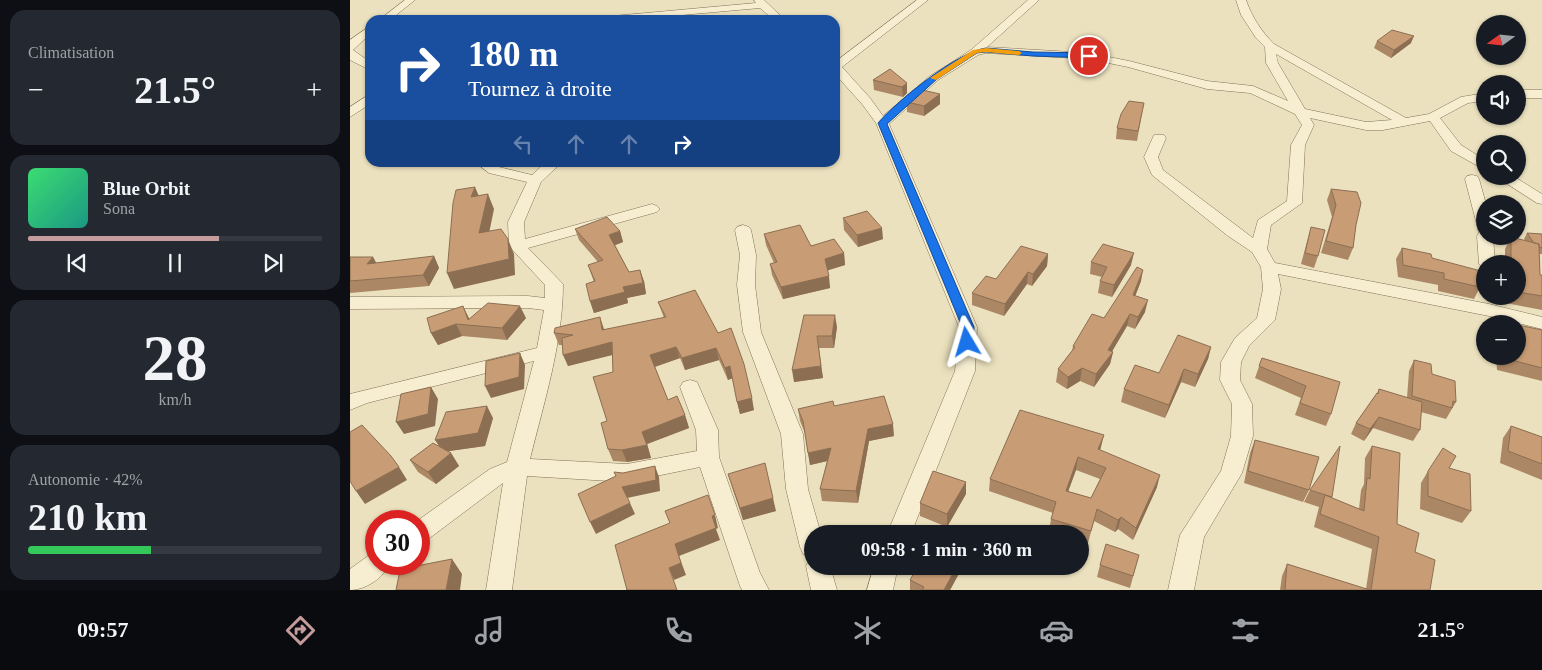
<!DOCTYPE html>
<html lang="fr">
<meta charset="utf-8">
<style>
body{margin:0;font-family:Georgia,serif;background:#242831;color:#f1f3f6;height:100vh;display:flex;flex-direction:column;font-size:19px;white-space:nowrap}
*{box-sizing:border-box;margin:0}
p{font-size:16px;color:#9ea1a6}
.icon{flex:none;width:28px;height:28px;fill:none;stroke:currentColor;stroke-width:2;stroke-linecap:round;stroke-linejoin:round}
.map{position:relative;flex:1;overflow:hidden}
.side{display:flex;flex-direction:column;gap:10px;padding:10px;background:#0d0f14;width:350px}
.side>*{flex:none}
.guide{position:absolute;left:15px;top:15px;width:475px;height:152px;border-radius:15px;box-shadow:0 1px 4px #0004;background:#1a4fa0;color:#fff;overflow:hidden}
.needle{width:32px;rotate:255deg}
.tools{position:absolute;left:1126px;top:15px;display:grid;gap:10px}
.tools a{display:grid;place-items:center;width:50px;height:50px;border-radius:50%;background:#171b24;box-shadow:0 1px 4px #0004;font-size:25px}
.speed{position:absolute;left:15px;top:510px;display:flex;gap:10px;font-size:25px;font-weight:700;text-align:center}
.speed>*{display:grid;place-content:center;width:65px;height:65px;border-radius:50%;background:#171b24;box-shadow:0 1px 4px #0004;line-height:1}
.speed .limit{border:8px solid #d22;background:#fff;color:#111}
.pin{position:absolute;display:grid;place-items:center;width:42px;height:42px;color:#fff;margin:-21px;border:2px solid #fff;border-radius:50%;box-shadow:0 1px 5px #0007}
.me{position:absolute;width:55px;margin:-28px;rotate:353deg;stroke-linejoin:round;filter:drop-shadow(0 0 4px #0008)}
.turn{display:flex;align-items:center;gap:18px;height:105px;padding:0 20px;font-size:22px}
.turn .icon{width:65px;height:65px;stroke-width:2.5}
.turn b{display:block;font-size:35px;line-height:42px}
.lanes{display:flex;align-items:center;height:48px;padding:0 20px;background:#0003;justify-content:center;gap:25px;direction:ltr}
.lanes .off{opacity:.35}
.big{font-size:38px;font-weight:800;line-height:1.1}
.side .tile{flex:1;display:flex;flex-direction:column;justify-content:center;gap:8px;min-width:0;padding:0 18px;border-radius:15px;background:#242831}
.side .dial{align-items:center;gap:0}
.dial b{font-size:65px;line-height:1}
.song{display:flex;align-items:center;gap:15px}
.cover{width:60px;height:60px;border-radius:8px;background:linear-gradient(135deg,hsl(140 70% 55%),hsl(170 70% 35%))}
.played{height:5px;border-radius:2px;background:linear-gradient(90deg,#c59c9b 65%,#363941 65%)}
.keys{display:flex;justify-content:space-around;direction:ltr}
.heat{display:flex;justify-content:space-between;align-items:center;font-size:28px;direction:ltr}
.charge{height:8px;border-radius:4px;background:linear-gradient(90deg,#34c759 42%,#363941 0)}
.trip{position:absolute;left:454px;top:525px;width:285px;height:50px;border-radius:25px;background:#171b24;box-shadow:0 1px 4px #0004;font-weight:800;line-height:50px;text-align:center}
.tabs{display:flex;height:80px;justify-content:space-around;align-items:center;background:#090b0e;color:#9ea1a6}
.tabs .icon{width:35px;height:35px}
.tabs .active{color:#c59c9b}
.tabs b{font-size:22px;color:#f1f3f6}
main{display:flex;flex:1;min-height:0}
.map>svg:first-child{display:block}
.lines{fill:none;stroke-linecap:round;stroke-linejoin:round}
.street-casing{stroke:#827158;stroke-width:1}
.street{fill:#f7eed1;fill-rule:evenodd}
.wall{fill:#ac8765;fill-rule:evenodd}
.shaded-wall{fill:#8c6e52}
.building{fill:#c89d75;stroke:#8c6e52;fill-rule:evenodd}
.route{fill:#1a73e8;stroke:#114b97}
.slow{fill:#f59e0b}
</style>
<main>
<section class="side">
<div class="tile"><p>Climatisation</p>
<div class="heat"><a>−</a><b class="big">21.5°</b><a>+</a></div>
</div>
<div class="tile">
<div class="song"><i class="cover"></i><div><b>Blue Orbit</b><p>Sona</p></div></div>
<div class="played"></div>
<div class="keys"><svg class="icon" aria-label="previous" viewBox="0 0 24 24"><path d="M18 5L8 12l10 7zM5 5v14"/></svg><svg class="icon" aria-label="pause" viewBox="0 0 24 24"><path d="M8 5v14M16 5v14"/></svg><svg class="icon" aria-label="next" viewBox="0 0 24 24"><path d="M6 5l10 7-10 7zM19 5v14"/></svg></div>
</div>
<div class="tile dial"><b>28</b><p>km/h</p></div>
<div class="tile"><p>Autonomie · 42%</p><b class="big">210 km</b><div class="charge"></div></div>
</section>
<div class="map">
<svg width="1192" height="590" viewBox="0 0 1192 590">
<rect width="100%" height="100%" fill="#ebe1be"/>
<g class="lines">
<g class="street-casing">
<path id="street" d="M55 0H65L40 20H29Z
M404 0H414L435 20H424L410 8 276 20H247L252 17 406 3Z
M567 0H578L492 67 520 98 533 116 580 76 621 50 678 0H689L637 47 739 53 779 61 857 81 903 86 938 101 916 63 915 47 906 38 891 15 886 0H896C902 17 911 31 924 44L1056 118 1079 114 1111 97 1135 93V101L1118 103 1090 118 1111 145 1135 160V170L1101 151 1080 121 1033 130H1016L960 118 964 125 955 145 952 203 921 225 917 249 925 263 1139 304 1192 317V329L1139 316 928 274 931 289 925 320 899 346 891 362 890 380 902 404 903 436 892 473 854 537 844 590H818L830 535 871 471 881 436 882 404 870 380 871 362 885 338 907 318 913 289 911 267 902 252 878 236 802 175 794 157 804 135H814L816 138 808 157 813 170 903 238 908 220 937 201 941 145 952 125 945 114 900 93 857 89 778 67 739 59 636 53 628 55 588 80 539 124 627 327 625 371 561 534H537L605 371 609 327 526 123 512 104 485 74V62ZM926 54 1042 120 1016 122 955 109 928 63Z
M20 26V34L3 50 20 62V70L0 60V40Z
M1168 90H1192V98H1168Z
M20 94V104L0 117V107Z
M125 162H142L149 167 182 175 196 162H212L191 182 174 222 175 239 302 204 307 206 310 209 307 212 178 248 213 284C213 343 194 402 180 459L277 464 347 451 346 430 330 387 333 382 340 380 347 382 368 430 369 457 410 573 419 590H392L390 586 350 467 277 482 177 476 162 590H136L153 483 77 540 69 543V521H67L140 469 157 462 184 361 17 403 0 410V394L187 348 194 310 178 308 0 309V297L178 296 195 298V285L159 246 158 222 177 182 139 173Z
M1122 175 1127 176 1129 179 1136 204 1135 236H1143L1145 264H1135V269L1129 264 1127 236 1129 233 1115 179 1117 176Z
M1145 176H1163L1192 194V204L1187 203Z
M393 225 399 227 401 230 406 255 405 285 411 332 453 434 458 489 471 534H462V566H480L487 590H461L456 566 461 557 453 554 450 547 436 489 431 434 393 332 387 285 390 255 385 230 387 227Z
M26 553V564H39C34 578 15 590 0 590V569L18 556Z
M524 566H548L543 590H517Z"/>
</g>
<use href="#street" class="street"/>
</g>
<path class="wall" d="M1027 41 1061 43 1041 58 1024 48Z
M540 69 557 93 553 97 524 90 523 80Z
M590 94V104L574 116 557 112V102Z
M794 103 787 141 766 139 767 128Z
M981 189 1006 225 1003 248 998 260 971 253 982 217 977 200Z
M493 218 533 239 508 247 494 230Z
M961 227 968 256 964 268 951 264 958 238Z
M225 229 270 231 273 242 265 245 279 272 294 281 296 294 277 298 278 303 244 313 240 301 244 282 238 265 248 262 229 240Z
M1177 233 1192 234V254H1189L1190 275H1192V310L1156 303 1154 296H1168V264H1155V249L1161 237 1175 241 1174 239Z
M414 234 494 253 495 265 477 270 480 288 433 299 422 275 420 264 424 263 416 245Z
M1052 248 1082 258 1130 287 1124 299 1088 291V285L1048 277 1046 259Z
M698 254 697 266 682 286 677 284 654 316 622 305V293L646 279Z
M84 256 89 268 79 286 0 293V257H23L26 263Z
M741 262 781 265 762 297 748 293 750 281 752 277 740 274Z
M791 281 785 296 795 312 785 329 777 326 762 351 763 352 760 364 744 387 730 381 717 389 706 382 708 369 722 351 723 346 754 318Z
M345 290 404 410 390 414 382 378 378 380 369 360 335 370 330 358 305 367 318 400 335 415 339 428 297 444 301 458 277 462 263 461 258 449 257 421 263 372 262 355 218 366 212 345H209L204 333 254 330 314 318 308 302Z
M454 315 487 327 484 348H469L473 378 444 382Z
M176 318 157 340 112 336 88 345 81 333 119 319Z
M1192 330V381L1147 370 1146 356H1168Z
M861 347 858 359 845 387 831 382 815 418 771 402 774 389 809 373Z
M912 358 990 382 981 414 976 426 945 415 951 398 905 378Z
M1064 360 1082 374 1106 402 1096 419 1071 412 1070 430 1063 441 1023 428 1014 441 1001 434 1006 423 1027 393 1029 389 1057 398 1059 371Z
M484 406 544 436 519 441 508 503 472 501 470 489 477 461 460 465 455 433 450 421 448 409Z
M143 418 135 446 98 451 101 453 109 466 86 484 68 472 60 460 89 447Z
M1161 426 1192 437V480L1150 463 1153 438Z
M905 440 959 490 953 502 894 483 900 453Z
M1022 446 1047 524 1065 552 1080 590H930L932 576 937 564 1016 589 1022 549 964 527 969 507 954 502 960 490 982 497V498L1009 509 1011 490 1014 484 1015 458Z
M751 447 750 450 807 487 783 540 768 529 765 532 744 521 738 543 730 540V534H708L699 531 701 519 703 513 639 491 640 479ZM726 470 750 479 741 498 718 491Z
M1099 468 1121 511 1112 523 1070 509 1071 483 1078 471Z
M378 474 426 511 393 520 382 487Z
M616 494 597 527 570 516V503Z
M789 555 780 588 747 577 750 565Z
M612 568 600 590H560V580Z"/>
<path class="shaded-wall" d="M1064 36 1061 43 1041 58 1044 50Z
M557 83V93L553 97 552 87Z
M590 94V104L574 116V106Z
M125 187 131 201 121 197Z
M138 194 144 209 136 248 129 233Z
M532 228 533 239 508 247 507 235Z
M270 231 273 242 263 246 259 235Z
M158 239 164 254 165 275 104 289 97 273Z
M494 253 495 265 476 271 475 259Z
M784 253 781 265 762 297 764 285Z
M698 254 697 266 682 286 683 274Z
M84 256 89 268 79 286 73 275Z
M23 257 29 268 17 264Z
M290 270 294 281 296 294 277 298 278 303 244 313 240 301 273 287Z
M793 270 791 281 781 307 783 295Z
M678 272 677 284 654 316 655 304Z
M479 276 480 288 433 299 431 287Z
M798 300 795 312 785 329 788 317Z
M113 306 119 318 122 326 118 320Z
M170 306 176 318 157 340 152 328Z
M780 314 777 326 757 360 763 352 760 364 744 387 746 374 758 350Z
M485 315 487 327 484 348 482 336Z
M250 317 254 329 256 342 252 330Z
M106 324 112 336 88 345 81 333Z
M262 342 266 354 218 366 213 355Z
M326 347 330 358 304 367 300 355Z
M861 347 858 359 845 387 848 374Z
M366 348 369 360 335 370 332 358Z
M170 353 175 365 174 389 141 398 135 386Z
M380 366 383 378 378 380 375 368Z
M471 366 473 378 444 382 442 370Z
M732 368 730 381 717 389 718 377Z
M834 369 831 382 815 418 819 405Z
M81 387 88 399 85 426 54 434 46 422Z
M402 398 404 410 390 414 387 402Z
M137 406 143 418 135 446 93 452 85 440Z
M335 415 339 428 297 444 301 458 277 462 272 450 292 432Z
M1029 417 1023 428 1014 441 1020 429Z
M543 424 544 436 519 441 508 503 506 491 518 429Z
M754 435 751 447 746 461 748 449Z
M481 448 482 460 460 465 458 453Z
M101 453 109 466 86 484 78 472Z
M728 457 726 470 714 503 716 491Z
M305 466 309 477 310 491 277 498 272 487Z
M49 467 57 480 15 504 6 491Z
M810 475 807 487 783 540 786 528Z
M616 482V494L597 527V514Z
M423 498 426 511 393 520 390 508Z
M280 503 285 514 246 534 240 522Z
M365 515 368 528 366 529 370 540 329 556 336 575 324 580 319 568 325 544 362 516Z
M771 517 768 529 765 532 768 520Z
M102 559 112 574 110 590H96Z
M607 566H612V568L600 590H594Z"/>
<path class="building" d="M1042 30 1064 36 1044 50 1027 41Z
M540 69 557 83 552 87 523 80Z
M572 90 590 94 574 106 557 102Z
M779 101 794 103 788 131 767 128 771 114Z
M125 187 121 197 138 194 129 233 151 229 158 239 159 259 97 273 103 203 106 190Z
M981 189 1007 192 1011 203 1006 225 1003 248 976 241 986 205Z
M517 211 532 228 507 235 493 218Z
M257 217 270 231 259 235 279 272 290 270 293 283 273 287 275 292 240 301 236 284 245 281 238 265 253 260 225 229Z
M450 225 461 246 484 239 494 253 475 259 479 276 431 287 420 264 427 262 414 234Z
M961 227 975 230 968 256 955 253Z
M1177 233 1192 234V248L1189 247V244L1184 243Z
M1161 237 1189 244 1190 275H1192V296L1168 292V264H1161Z
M753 244 784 253 764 285 750 281 757 267 741 262Z
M671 246 698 254 683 274 678 272 655 304 622 293 636 276 646 279Z
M1052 248 1081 254 1082 258 1131 271 1130 287 1094 279V273L1053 265Z
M84 256 73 275 0 281V257H23L17 264Z
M787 267 793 270 783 295 798 300 788 317 780 314 758 350 763 352 746 374 732 368 718 377 708 369 725 347 723 346 742 314 754 318Z
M345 290 368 333 381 328 394 364 402 398 387 402 380 366 375 368 366 348 332 358 326 347 300 355 318 400 327 396 335 415 292 432 297 445 272 450 258 449 251 423 257 421 243 377 263 372 262 342 213 355 212 338 223 335 204 333 205 328 250 317 252 330 316 317 308 302Z
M138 303 170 306 152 328 106 324 81 333 77 318 113 306 118 320Z
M454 315H485L482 336H467L471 366 442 370Z
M1149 320 1164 324H1150Z
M1168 325 1192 330V368L1154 358V356H1168Z
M828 335 861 347 848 374 834 369 819 405 774 389 785 365 809 373Z
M170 353 169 377 135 386 136 361Z
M912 358 990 382 981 414 950 403 956 386 909 366Z
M1064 360 1081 364 1082 374 1105 381 1106 402 1103 401 1102 408 1062 396Z
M81 387 78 414 46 422 51 394Z
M1029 389 1072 402 1070 430 1029 417 1020 429 1006 423 1027 393 1028 394Z
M534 396 543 424 518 429 506 491 470 489 481 448 458 453 453 421 448 409 483 401 484 406Z
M137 406 128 433 85 440 96 412Z
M670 410 754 435 748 449 810 475 786 528 771 517 768 520 747 509 741 531 701 519 706 502 640 479ZM728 457 756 468 741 498 716 491Z
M12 425 41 456 49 467 6 491 0 481V432Z
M1161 426 1192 437V464L1158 451Z
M905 440 969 457 959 490 898 471Z
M83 443 101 453 78 472 60 460Z
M990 446 982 497 960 490Z
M1022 446 1050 453 1047 524 1069 533 1065 552 1085 560 1080 590H1021L1029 537 970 514 975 495 1014 511 1017 478 1020 479Z
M1093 448 1106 456 1099 468 1120 474 1121 511 1078 496V471Z
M415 463 423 498 390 508 378 474Z
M305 466 306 480 272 487 280 503 240 522 228 494 266 476 264 472 273 473Z
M583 471 616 482 597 514 570 503Z
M358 495 365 515 362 516 366 528 325 544 331 563 319 568 327 590H276H277L265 545 320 523 315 511Z
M756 544 789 555 783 576 750 565Z
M102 559 96 590H46L49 575 54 574 56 568Z
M937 564 1020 590H935Z
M568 566H607L594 590H572L574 587 560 580Z"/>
<path class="route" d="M636 48 683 52 739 53 743 56 739 58 683 56 636 52 627 53 587 79 537 124 624 327 623 342 617 346 611 342 612 327 528 123C548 100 607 52 636 48Z"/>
<path class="slow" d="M636 48 669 51 672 53 669 55 636 52 627 53 586 80 580 78 623 50Z"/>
</svg>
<div class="tools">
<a><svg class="needle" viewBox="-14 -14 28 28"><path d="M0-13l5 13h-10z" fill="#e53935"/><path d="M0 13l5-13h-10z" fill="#9ea1a6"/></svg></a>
<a><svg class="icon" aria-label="sound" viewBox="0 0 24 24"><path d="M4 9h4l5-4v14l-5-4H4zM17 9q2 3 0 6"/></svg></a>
<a><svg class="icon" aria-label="search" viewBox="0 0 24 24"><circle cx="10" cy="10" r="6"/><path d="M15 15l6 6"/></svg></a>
<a><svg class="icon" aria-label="layers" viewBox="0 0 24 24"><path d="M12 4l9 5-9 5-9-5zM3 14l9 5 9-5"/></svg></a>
<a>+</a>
<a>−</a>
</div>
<div class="speed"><div class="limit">30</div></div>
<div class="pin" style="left:739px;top:56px;background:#d93025"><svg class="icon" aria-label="arrive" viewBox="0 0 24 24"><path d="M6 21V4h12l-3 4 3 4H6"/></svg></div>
<svg class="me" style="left:617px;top:342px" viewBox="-20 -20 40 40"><path d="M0-17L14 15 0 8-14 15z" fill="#1a73e8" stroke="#fff" stroke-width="4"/></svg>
<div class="trip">09:58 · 1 min · 360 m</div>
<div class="guide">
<div class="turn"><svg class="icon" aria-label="right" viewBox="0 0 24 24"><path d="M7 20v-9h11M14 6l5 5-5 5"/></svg><div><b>180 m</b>Tournez à droite</div></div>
<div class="lanes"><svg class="icon off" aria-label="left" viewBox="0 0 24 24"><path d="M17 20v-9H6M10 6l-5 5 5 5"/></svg><svg class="icon off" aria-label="ahead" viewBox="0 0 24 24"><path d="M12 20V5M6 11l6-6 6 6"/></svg><svg class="icon off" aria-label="ahead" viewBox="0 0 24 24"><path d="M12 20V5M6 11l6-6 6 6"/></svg><svg class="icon" aria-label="right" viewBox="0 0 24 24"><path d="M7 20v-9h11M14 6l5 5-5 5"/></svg></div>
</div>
</div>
</main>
<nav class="tabs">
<b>09:57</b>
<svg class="icon active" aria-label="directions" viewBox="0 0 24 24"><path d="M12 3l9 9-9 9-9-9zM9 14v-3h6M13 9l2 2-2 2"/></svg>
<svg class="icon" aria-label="music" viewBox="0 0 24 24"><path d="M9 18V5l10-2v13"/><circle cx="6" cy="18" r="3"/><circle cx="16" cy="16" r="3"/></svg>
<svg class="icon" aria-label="phone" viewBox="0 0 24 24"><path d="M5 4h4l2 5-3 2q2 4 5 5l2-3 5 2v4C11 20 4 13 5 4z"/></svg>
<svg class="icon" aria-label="climate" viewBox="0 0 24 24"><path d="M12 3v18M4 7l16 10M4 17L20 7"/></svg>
<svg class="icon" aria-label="car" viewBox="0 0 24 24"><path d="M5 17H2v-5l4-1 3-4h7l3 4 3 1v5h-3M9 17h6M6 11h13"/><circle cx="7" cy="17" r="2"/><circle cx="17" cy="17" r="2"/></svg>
<svg class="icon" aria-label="filters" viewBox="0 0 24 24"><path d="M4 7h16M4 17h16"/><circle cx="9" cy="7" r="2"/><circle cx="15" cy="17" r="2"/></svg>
<b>21.5°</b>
</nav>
